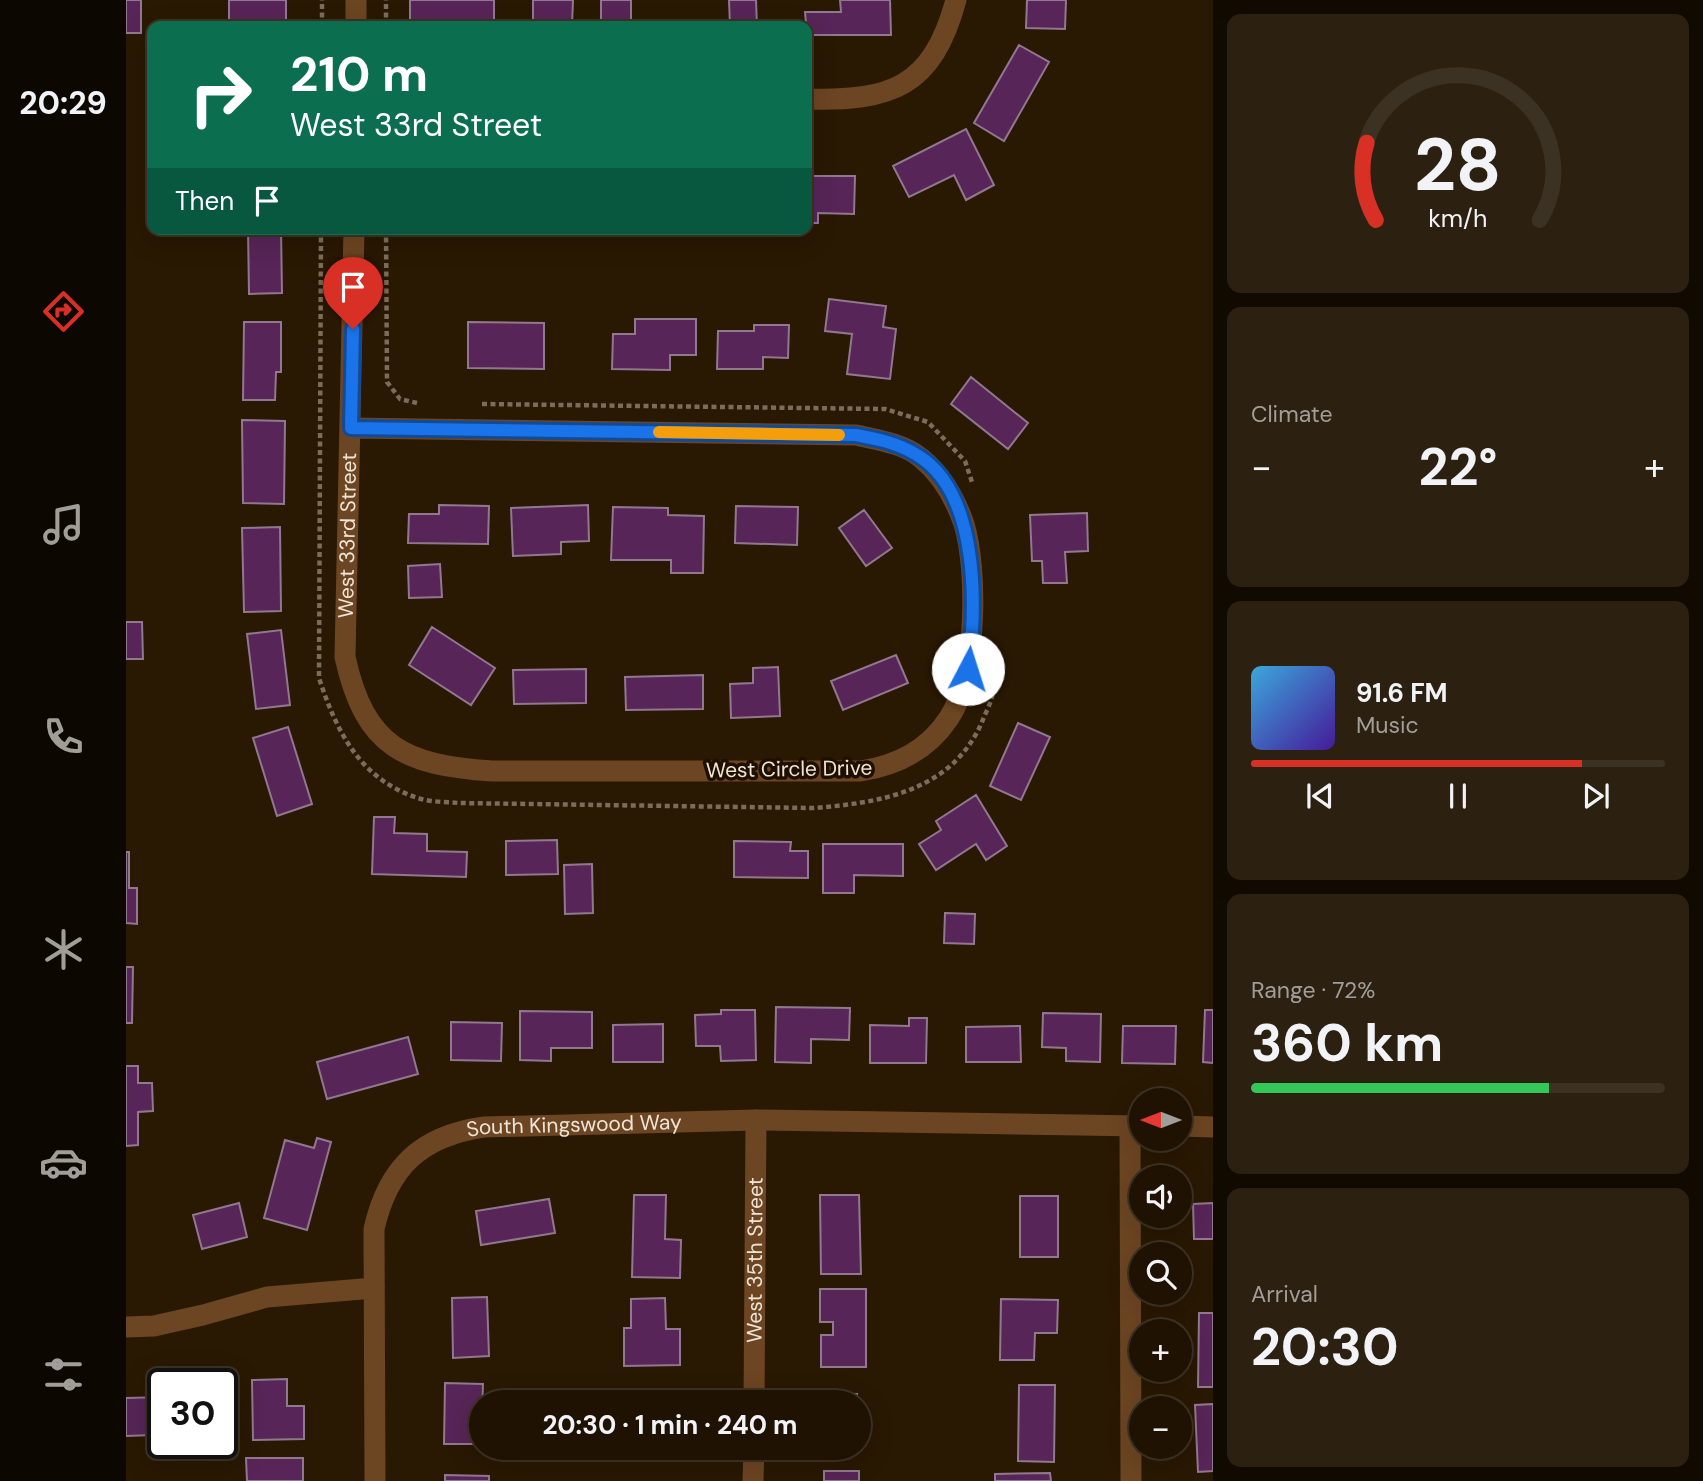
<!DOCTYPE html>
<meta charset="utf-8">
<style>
body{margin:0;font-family:"DM Sans",sans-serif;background:#2c2011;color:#f1f3f6;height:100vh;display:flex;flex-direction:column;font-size:26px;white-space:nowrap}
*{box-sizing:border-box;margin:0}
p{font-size:23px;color:#a19e99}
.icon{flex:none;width:38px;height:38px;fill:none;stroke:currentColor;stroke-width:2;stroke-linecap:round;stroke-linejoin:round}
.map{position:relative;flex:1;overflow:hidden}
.side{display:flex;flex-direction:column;gap:14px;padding:14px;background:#110a01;width:490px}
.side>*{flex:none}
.hud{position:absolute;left:21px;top:21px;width:665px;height:214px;border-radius:14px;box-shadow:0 7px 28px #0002,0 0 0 2px #3c3224;background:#0b6e4f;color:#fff;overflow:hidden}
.needle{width:46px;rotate:270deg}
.controls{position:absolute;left:1003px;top:1088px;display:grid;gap:14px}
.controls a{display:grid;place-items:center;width:63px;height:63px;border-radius:50%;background:#1f1202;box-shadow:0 7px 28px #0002,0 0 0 2px #3c3224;font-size:35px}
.speed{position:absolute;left:21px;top:1368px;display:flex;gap:14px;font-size:35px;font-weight:700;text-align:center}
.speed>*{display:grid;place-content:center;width:91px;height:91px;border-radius:50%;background:#1f1202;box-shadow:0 7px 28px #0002,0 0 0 2px #3c3224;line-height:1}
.speed .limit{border:4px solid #111;border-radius:10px;background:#fff;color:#111}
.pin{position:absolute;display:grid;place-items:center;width:60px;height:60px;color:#fff;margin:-72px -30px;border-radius:50% 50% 50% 0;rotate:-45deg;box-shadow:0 0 7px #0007}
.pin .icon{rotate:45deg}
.me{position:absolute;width:77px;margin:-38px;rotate:5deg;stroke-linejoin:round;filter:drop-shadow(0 0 5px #0008)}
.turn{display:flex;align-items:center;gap:24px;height:147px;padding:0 28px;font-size:32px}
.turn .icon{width:91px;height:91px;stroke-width:2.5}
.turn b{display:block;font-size:49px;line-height:60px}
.then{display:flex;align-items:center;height:66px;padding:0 28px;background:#0003;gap:14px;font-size:26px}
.big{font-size:52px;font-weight:700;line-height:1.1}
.side .tile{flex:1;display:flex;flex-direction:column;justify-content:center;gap:10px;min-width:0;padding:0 24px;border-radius:14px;background:#2c2011}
.side .dial{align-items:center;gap:0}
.dial svg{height:182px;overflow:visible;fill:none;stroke:#3c3224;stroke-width:7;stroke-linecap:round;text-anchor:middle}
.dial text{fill:#f1f3f6;stroke:none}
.song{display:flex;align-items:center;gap:21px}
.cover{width:84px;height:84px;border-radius:10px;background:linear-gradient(135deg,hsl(200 70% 55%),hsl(260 70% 35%))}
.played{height:7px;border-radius:4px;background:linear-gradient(90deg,#d93025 80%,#3c3224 80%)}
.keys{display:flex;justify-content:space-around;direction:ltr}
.heat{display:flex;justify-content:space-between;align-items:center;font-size:38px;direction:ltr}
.charge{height:10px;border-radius:5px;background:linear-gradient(90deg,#34c759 72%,#3c3224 0)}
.trip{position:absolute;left:343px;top:1390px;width:402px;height:70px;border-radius:35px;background:#1f1202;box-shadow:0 7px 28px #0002,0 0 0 2px #3c3224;font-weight:700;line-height:70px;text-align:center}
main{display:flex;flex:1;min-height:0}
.dock{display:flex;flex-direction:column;width:126px;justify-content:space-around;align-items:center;background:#0c0701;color:#a19e99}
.dock .icon{width:49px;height:49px}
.dock .current{color:#d93025}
.dock b{font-size:32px;color:#f1f3f6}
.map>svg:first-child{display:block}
.building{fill:#572557;stroke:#90788f;stroke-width:2}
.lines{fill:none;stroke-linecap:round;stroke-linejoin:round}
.path{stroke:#7b6d5a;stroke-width:4.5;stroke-dasharray:5 3.5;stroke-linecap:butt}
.street{stroke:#6c4522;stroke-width:21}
.route-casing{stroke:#114b97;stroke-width:18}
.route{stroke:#1a73e8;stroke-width:12}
.slow{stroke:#f59e0b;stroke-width:12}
.labels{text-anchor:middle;stroke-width:7;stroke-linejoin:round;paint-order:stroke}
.street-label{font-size:21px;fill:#efe4d6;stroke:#1f0f00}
</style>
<main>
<nav class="dock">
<b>20:29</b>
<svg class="icon current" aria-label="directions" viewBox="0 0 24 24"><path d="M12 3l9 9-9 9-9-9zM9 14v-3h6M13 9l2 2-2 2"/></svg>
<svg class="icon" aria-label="music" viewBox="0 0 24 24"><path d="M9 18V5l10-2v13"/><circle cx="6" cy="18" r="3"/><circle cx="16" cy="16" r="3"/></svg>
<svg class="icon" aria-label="phone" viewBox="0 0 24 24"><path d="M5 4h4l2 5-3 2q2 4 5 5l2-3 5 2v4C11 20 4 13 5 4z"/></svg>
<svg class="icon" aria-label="climate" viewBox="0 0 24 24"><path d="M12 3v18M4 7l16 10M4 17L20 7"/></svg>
<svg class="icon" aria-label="car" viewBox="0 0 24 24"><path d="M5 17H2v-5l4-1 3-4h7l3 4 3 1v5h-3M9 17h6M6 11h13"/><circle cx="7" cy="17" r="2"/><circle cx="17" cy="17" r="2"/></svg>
<svg class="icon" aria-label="filters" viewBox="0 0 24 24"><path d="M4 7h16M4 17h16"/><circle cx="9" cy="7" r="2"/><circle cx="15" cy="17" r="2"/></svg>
</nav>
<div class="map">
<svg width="1087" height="1481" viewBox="0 0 1087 1481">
<rect width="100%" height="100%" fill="#291802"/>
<path class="building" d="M0 0H15V33H0Z
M103 0H160V26L103 22Z
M284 0H368V23L284 26Z
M407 0H447L446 26H407Z
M475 0H505V24L475 25Z
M603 0H630L631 26H604Z
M714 0H764L765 35H681L679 12H715Z
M901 0H940L939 29 900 28Z
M893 45 923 62 878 141 848 123Z
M840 129 868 185 840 200 828 175 783 197 767 166Z
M681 176H729L728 214 692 213V223H681Z
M122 229H155L156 293 123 294Z
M703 299 760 306 757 327 770 329 764 379 721 374 726 334 699 331Z
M509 319H570V355H544V370L486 369 487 334H509Z
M118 322H155V372H150L149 400H117Z
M342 322 418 323V369L342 368Z
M628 325H663L662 358 637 357V369H591L592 331H628Z
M845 377 902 423 882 449 825 404Z
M116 420 159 421 158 504 117 503Z
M313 505 363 506 362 544 282 543 283 514H313Z
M462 505 463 541 435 542V554L387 556 385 508Z
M610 506 672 507 671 545 609 543Z
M487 507 542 508V515L578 516 577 573H545V560H485Z
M738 510 766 548 740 566 713 528Z
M961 513 962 551 939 552 941 583H917L916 561H906L904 515Z
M154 527 155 611 118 612 116 528Z
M314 564 316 597 283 598 282 566Z
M0 622H16L17 659H0Z
M306 627 369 668 345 705 283 665Z
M155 630 164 705 130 709 121 634Z
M770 655 782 683 717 710 705 681Z
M652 667 654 716 605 718 604 684 627 683V668Z
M460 669V703L388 704 387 670Z
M577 675V709L500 710 499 677Z
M892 723 924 737 895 800 864 786Z
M162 727 186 804 151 816 127 738Z
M850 795 881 846 860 860 850 844 810 870 793 844 815 830 810 821Z
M248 817H269L268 833 301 834V851L341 852 340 877 246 874Z
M431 840 432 874 380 875V841Z
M608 841 665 842 664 851H682V878L608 877Z
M697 844H777V876L728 875V893H697Z
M0 852H3V888H11V924L0 923Z
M466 864 467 913 439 914 438 865Z
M819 913 849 914 848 944 818 943Z
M0 967H7L6 1023H0Z
M650 1007 724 1008 723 1040 685 1039V1063L649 1062Z
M595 1010H629L630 1060 595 1061 594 1046H570L569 1015 595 1014Z
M1079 1010H1087V1063L1077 1062Z
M394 1011 466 1012V1048H425V1061L394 1060Z
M917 1013 975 1014 974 1062 940 1061V1048L916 1047Z
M783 1018H801L800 1063H744V1025L783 1026Z
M325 1022 376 1023 375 1061 325 1060Z
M537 1024V1062H487V1025Z
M894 1026 895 1062H840V1027Z
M997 1026H1050L1049 1064 996 1063Z
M282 1037 292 1074 201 1099 191 1062Z
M0 1066H12V1083H26L27 1111 12 1112V1145L0 1146Z
M191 1138 205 1142 181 1230 138 1218 159 1140 188 1148Z
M508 1195H540L539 1239 555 1240 554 1278 506 1277Z
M694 1195H733L735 1274H695Z
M894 1196H932V1257H894Z
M423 1199 429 1233 355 1245 350 1211Z
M113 1203 121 1237 76 1249 67 1215Z
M1087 1203V1239H1068L1067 1204Z
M694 1289H740V1367H695V1335H707V1322H694Z
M361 1297 363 1356 327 1358 326 1298Z
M539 1298 540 1329H554V1365L498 1366V1328H505V1299Z
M875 1299 932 1300 931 1333H909L908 1360H874Z
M1073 1313H1087V1387H1072Z
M161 1379V1406H178V1439L127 1440 126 1380Z
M319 1383 357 1384 355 1444H318Z
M893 1385H929L928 1462 892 1461Z
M695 1393 731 1394 730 1402H695Z
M37 1397V1431H27V1435L0 1436V1398Z
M498 1399 555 1400V1402H498Z
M1087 1404V1471L1072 1472 1069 1405Z
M497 1447H531L530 1459 496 1458Z
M120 1458H177V1481H121Z
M698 1471H733V1481H698Z
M924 1473 925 1481H869V1474Z
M319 1475 363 1476V1481H319Z"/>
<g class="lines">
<path class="path" d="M196 26V0
M260 26V0
M195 229 193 678C211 733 235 781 295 799 306 802 321 802 333 803L687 808C755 803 826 791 856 722 859 714 864 705 866 697 869 685 867 671 868 659
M260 229 261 382 274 399 291 403
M356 404 759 409 802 422 839 461 846 482"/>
<g class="street">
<path d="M230 0V26"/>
<path d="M681 99C765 101 806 88 830 0"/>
<path id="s1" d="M225 428 730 435C751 440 777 443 795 458 816 475 829 498 838 524 852 571 851 676 823 718 802 750 772 765 735 771H366C279 765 239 748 219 657L228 229"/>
<path d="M1004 1126 1005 1481"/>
<path d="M1054 1126 1087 1127"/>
<path d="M0 1327 28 1326 77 1315 141 1297 248 1288"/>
<path id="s2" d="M628 1402 630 1120"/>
<path id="s3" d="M249 1481 248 1229C262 1167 295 1136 358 1127L630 1120 1015 1126"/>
<path d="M627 1481 628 1447"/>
</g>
</g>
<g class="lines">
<g class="route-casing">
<path id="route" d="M227 329 225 428 730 435C751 439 772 443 791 455 853 492 851 606 842 669"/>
</g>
<use href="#route" class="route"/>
<path class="slow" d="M533 432 713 435"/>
</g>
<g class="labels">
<g class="street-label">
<text dy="7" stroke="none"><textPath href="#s1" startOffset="1656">West 33rd Street</textPath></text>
<text transform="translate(663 769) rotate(-1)" y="7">West Circle Drive</text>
<text dy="7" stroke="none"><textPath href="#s3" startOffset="504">South Kingswood Way</textPath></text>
<text dy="7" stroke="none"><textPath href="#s2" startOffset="142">West 35th Street</textPath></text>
</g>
</g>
</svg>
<div class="controls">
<a><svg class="needle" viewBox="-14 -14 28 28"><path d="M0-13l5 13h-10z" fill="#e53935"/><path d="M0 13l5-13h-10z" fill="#a19e99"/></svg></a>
<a><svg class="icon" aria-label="sound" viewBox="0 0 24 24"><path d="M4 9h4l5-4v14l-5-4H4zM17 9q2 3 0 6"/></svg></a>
<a><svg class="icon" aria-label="search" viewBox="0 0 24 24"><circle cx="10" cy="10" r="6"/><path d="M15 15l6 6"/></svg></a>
<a>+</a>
<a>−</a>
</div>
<div class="speed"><div class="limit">30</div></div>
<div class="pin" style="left:227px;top:329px;background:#d93025"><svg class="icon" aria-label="arrive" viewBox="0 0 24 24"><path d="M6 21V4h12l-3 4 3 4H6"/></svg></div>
<svg class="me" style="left:842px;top:669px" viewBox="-20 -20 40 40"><circle r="19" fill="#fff"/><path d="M0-13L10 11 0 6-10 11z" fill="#1a73e8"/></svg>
<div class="trip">20:30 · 1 min · 240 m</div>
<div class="hud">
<div class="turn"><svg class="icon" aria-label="right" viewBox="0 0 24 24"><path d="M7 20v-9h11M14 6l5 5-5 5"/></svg><div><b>210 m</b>West 33rd Street</div></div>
<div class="then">Then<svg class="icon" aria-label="arrive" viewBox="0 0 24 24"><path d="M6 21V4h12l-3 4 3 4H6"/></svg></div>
</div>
</div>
<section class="side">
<div class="tile dial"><svg viewBox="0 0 100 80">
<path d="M14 69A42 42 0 1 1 86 69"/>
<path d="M14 69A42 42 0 0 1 10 35" stroke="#d93025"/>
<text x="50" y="56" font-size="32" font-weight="700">28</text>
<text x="50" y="72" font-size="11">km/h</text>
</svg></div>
<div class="tile"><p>Climate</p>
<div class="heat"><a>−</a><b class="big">22°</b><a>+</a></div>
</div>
<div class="tile">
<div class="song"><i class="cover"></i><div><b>91.6 FM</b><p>Music</p></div></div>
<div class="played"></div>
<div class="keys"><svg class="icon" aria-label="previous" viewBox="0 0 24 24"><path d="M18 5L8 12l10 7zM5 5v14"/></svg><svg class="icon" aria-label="pause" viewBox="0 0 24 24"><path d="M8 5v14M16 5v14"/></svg><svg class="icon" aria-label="next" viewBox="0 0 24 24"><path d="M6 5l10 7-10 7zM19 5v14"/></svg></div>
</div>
<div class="tile"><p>Range · 72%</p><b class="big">360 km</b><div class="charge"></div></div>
<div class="tile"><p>Arrival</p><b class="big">20:30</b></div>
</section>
</main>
